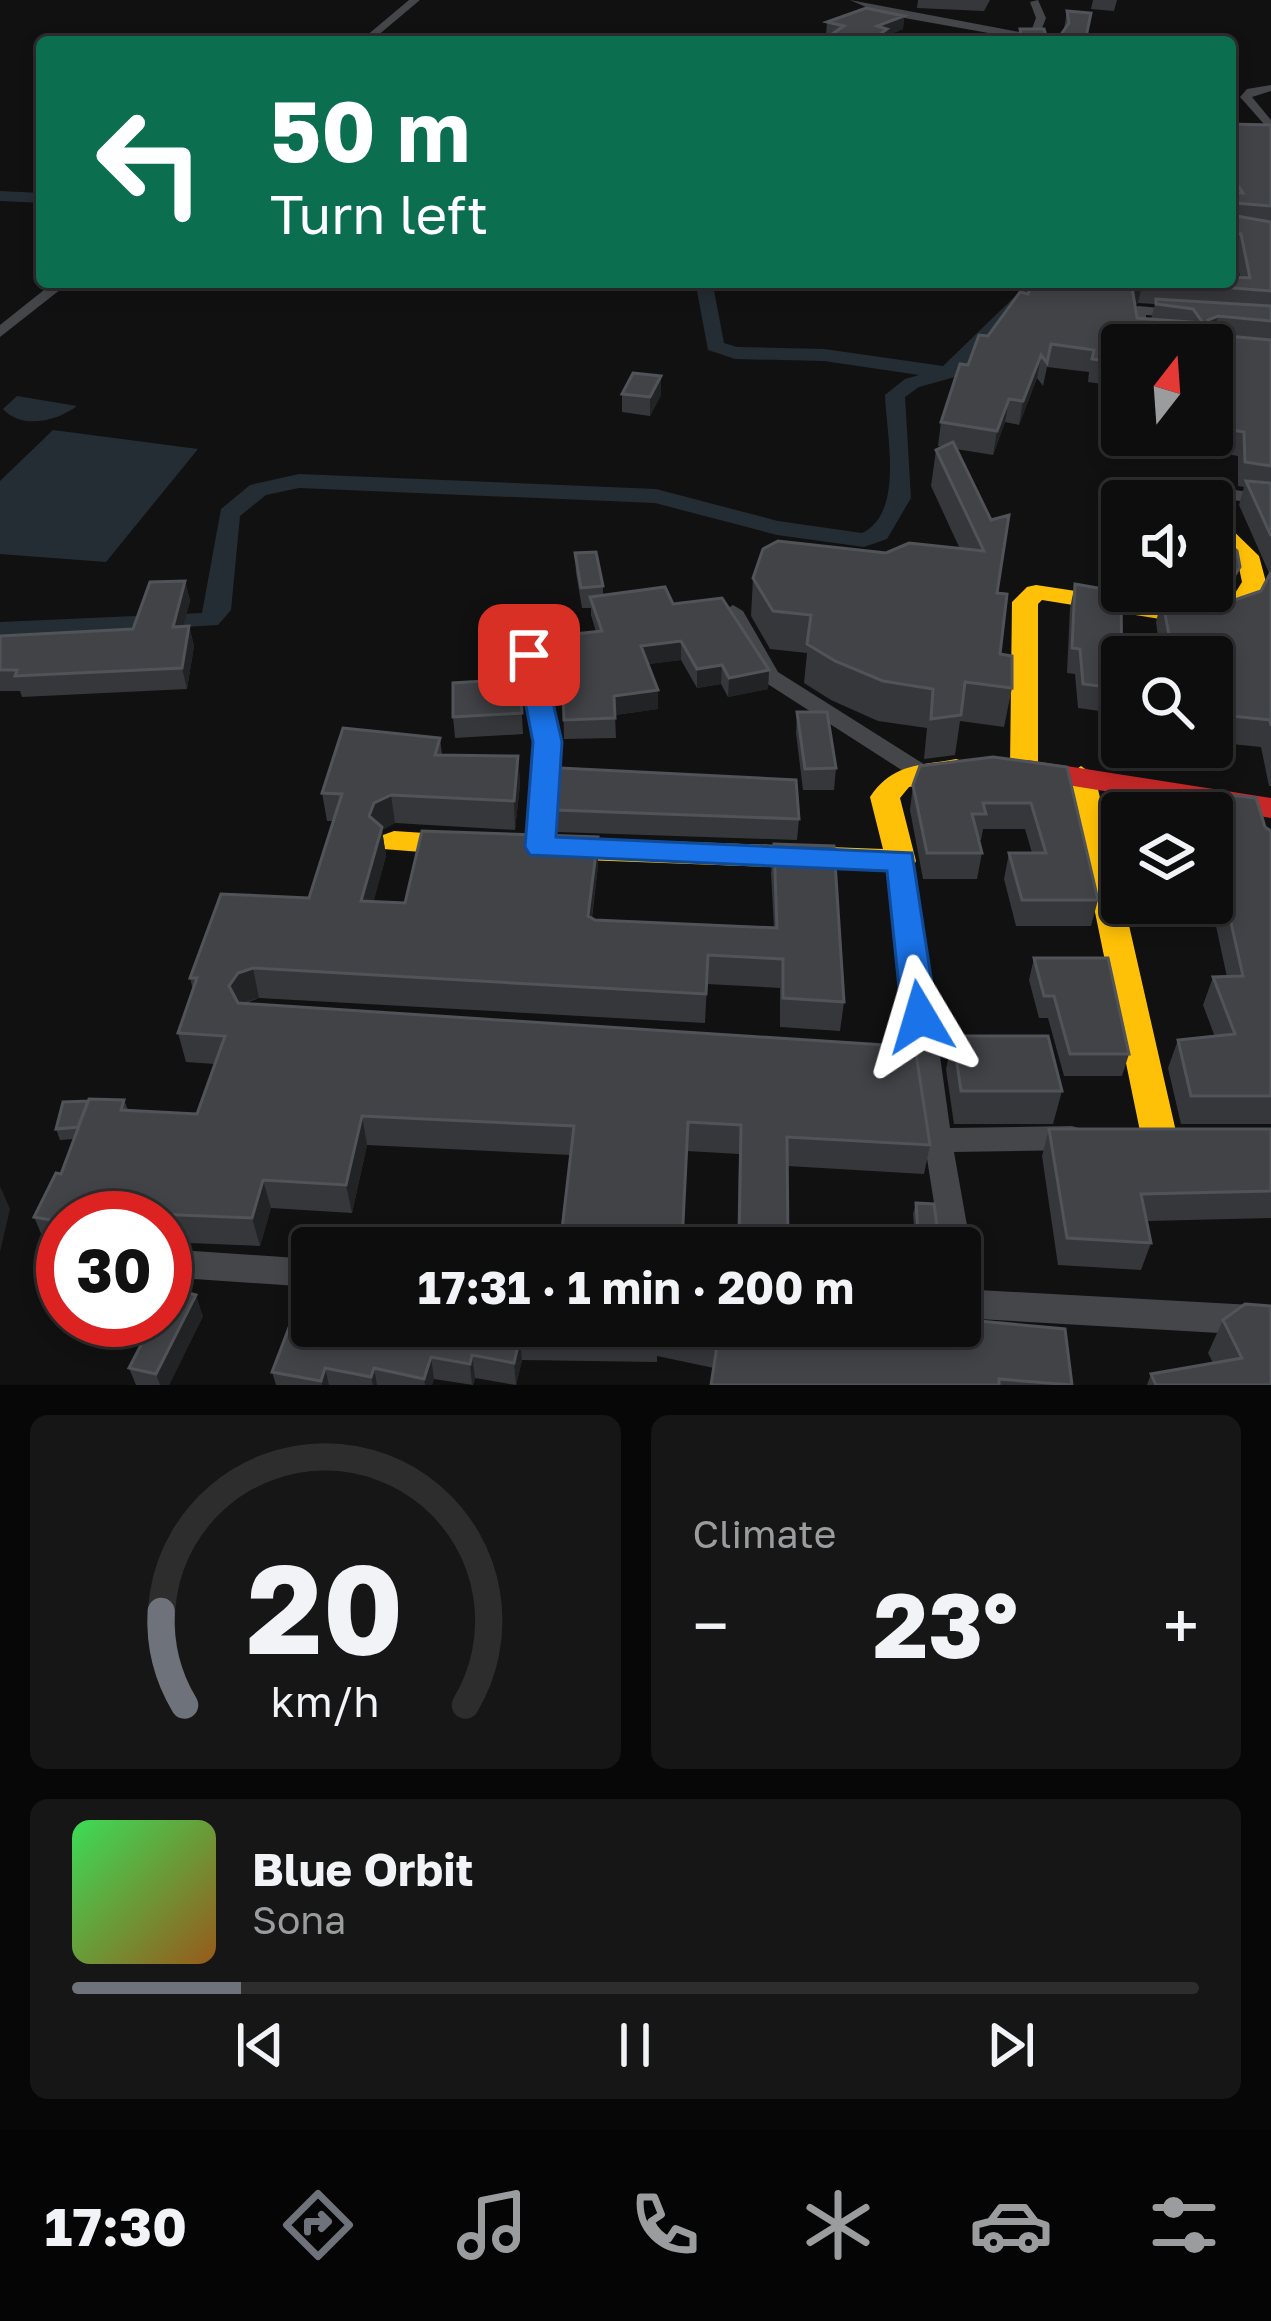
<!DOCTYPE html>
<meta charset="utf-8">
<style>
body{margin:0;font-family:"Golos Text",sans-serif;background:#161616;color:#f1f3f6;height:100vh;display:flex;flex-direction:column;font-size:45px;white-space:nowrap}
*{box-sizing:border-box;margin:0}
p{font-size:39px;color:#9a9c9d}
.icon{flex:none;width:66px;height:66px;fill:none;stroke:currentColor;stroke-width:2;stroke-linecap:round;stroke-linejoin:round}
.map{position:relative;height:1385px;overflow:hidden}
.panel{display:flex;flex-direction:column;gap:30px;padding:30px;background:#070707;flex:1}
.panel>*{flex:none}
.top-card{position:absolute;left:36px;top:36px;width:1200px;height:252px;border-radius:12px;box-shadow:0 6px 18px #0003,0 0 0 3px #2d2d2e;background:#0b6e4f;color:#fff;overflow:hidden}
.needle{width:78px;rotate:17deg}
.controls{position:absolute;left:1101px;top:324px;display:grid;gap:24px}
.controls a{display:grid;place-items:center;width:132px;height:132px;border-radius:12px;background:#0d0d0d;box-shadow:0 6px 18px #0003,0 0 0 3px #2d2d2e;font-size:60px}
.speed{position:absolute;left:36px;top:1191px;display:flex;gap:24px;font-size:60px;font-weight:700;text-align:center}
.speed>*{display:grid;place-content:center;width:156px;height:156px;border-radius:50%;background:#0d0d0d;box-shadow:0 6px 18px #0003,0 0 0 3px #2d2d2e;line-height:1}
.speed .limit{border:18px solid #d22;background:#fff;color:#111}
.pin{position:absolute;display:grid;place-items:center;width:102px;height:102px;color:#fff;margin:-51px;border-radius:24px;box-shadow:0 6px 18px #0006}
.me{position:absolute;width:132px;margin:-66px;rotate:353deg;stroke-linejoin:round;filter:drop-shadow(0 0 9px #0008)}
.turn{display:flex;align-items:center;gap:42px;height:252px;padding:0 36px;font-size:54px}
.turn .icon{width:156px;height:156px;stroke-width:2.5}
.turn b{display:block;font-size:84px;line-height:102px}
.big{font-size:90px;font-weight:700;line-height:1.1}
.panel .card{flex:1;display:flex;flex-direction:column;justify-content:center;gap:18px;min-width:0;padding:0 42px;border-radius:18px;background:#161616}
.panel .dial{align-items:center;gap:0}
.dial svg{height:312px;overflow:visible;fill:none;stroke:#2d2d2e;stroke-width:7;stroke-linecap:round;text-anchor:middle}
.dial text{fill:#f1f3f6;stroke:none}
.song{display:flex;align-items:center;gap:36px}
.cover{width:144px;height:144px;border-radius:18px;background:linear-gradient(135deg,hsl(130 70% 55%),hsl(30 70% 35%))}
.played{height:12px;border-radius:6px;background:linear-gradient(90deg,#6e727a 15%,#2d2d2e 15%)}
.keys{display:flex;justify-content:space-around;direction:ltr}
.heat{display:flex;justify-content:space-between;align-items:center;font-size:66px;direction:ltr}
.panel .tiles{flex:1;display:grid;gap:30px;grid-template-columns:1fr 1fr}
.card:last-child{grid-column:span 2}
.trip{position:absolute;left:291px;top:1227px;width:690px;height:120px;border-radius:12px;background:#0d0d0d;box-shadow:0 6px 18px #0003,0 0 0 3px #2d2d2e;font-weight:700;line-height:120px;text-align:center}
.menu{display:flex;height:192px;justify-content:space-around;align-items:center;background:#050505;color:#9a9c9d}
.menu .icon{width:84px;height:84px}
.menu .selected{color:#6e727a}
.menu b{font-size:54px;color:#f1f3f6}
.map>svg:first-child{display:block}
.water{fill:#242d33}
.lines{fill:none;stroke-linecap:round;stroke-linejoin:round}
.canal{fill:#242d33;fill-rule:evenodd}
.street{fill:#45464a;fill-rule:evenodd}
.slow{fill:#ffc107;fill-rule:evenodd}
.jam{fill:#c62828;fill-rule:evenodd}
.wall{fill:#36373a;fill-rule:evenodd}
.shaded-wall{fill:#222324}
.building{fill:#414347;stroke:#505358;stroke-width:3}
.route{fill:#1a73e8;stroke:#114b97;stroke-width:3}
</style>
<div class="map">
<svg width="1271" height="1385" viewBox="0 0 1271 1385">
<rect width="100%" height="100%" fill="#111"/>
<path class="water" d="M17 396 77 406C57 421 22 430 3 409Z
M53 430 198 449 106 562 0 554V481Z"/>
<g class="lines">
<path class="canal" d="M0 191 42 193V203L0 201Z
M627 282H677C666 291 638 291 627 282Z
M689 282 713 285 724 343 737 347 824 349 943 366 1030 282H1049L955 377 919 387 905 397 911 498 887 539 864 547 777 535 655 503 299 488 266 495 240 516 231 610 218 625 0 638V622L202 613 221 509 250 485 299 474 656 489 778 521 862 533C905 513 886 433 885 395L905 379 919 375 824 361 735 359 708 350 697 291Z"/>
<path class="street" d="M409 0H420L370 42H359Z
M850 0 1030 34 1036 18 1030 2 1038 0 1046 18 1039 36 1061 42H1039L882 14Z
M1271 85V91L1252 97 1271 120V132L1240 97 1247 89Z
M54 282H70L0 337V325Z
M1138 306 1182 310 1184 313 1177 317 1146 315V329L1187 336 1193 345 1134 336 1131 310Z
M1199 485 1271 495V505L1201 496 1203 501H1185L1182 494Z
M733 605 743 611 778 672 930 768 933 773 930 778H914L763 681 723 611Z
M529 649 539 655 559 742 552 847 548 853H532L528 847 537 742 519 655Z
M901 853 909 855 913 861 950 1128 1072 1126 1082 1129 1086 1138 1082 1147 1072 1150 954 1152 971 1248 967 1258 960 1260 971 1264 978 1290 1271 1306V1336L960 1318V1248H941L911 1056 889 861 893 855Z
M165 1249 312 1259V1287L165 1277Z"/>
<path class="slow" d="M1212 516 1220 518 1259 556 1266 582 1248 613 1210 627 1042 600 1038 604V769L1024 779 1014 776 1010 769 1012 602 1027 587 1036 585 1208 611 1229 603 1242 582 1238 563 1212 536Z
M956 759 966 762 970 769 966 776 909 787 900 798 916 861 912 869 901 872 556 859 545 856 541 848 545 840 556 837 883 849 870 797C893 763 919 766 956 759Z
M1081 766 1095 776 1177 1136 1172 1147 1159 1151 1146 1147 1141 1136 1067 776Z
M394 831 471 836 475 844 471 852 460 855 383 849 379 842 383 835Z"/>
<path class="jam" d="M1028 760 1271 798V818L1018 777 1014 770 1018 763Z"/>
</g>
<path class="wall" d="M918 0H990L984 11 917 8Z
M1093 0H1117L1114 11 1091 9Z
M1067 11 1091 13 1085 42H1059L1060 36 1064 29Z
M904 16 903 29 886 36V42H820L829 36 826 35 827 22Z
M1230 124 1271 125V786H1269L1261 747 1212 742V657H1161L1156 622 1162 598 1134 594V591H1212L1235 581 1225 598 1210 604 1217 606 1261 591 1270 575 1239 505 1244 487 1238 486V456L1226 454V447L1157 436 1212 435V345H1122V387L1088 382 1089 372 1047 367 1043 386 1037 378 1019 425 1005 422 993 455 956 449 991 520 1000 654 1012 688 1004 727 960 721 955 755 924 759 927 728 878 721 831 700 804 683 807 653 770 649 751 616 753 578 886 553 960 549 931 486 936 450 943 447 938 446 941 422 968 365 988 336 1028 294 1033 282H1230L1240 278 1236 255H1230ZM1138 303 1155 304 1151 319 1137 318 1135 305Z
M622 394 661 395 650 416 622 412Z
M575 553 603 586V595L673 604 769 670 768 689 728 697 721 684 697 688 681 660 648 664 658 690V709L615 715 616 738 564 739 563 691 553 692 546 655 545 637 596 632 591 615V608H582L576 573Z
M185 581 190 601 183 626H189L194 646 187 689 22 697 20 691H0V636L133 629Z
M1075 584 1121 592 1122 714 1078 708 1075 674 1067 673 1070 608Z
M520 679 523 734 455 738 453 717Z
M797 712 836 768 834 790H803L796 733Z
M440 738 442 755 518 756 520 784 515 830 395 823 382 830 386 856 373 902 405 903 598 866 592 918 595 920 774 928 771 873 774 844 844 1002 840 1031 780 1027V988L707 984 705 1023 259 998 243 1004 930 1145 924 1174 787 1166 788 1248H737L739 1154 687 1151 682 1248H562L571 1155 367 1145 352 1213 271 1208 260 1246 165 1242V1218H63V1248L46 1245 34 1217 61 1174 74 1139 60 1140 56 1129 124 1100 128 1110 197 1114 215 1064 186 1062 178 1033 193 990 190 978 309 898 333 821H327L322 793Z
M1067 767 1098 900 1091 926H1016L1004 879 1009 853H1032L1025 829H983L981 840H979L982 853 977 879H923L910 810 913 785Z
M1202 792 1271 831V1124H1181L1168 1068 1178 1040 1215 1037 1203 1005 1213 977H1227L1211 903 1212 813H1195Z
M557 810 799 819 797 840 558 832Z
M1034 958 1129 1054 1122 1076H1064L1048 1018H1039L1029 980Z
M953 1036 1062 1091 1053 1124H954L946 1069Z
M1049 1129H1271V1218L1147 1221 1151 1243 1141 1270 1058 1265 1042 1156Z
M916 1203 940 1248H916L913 1214Z
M203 1316 169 1385H136L129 1368Z
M1223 1320 1271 1385H1147L1151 1374 1213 1363 1208 1353Z
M979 1321 1072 1385H711L714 1368 657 1356V1362L522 1360 516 1385 475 1378 473 1385 434 1379 432 1385H276L272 1372 312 1326Z"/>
<path class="shaded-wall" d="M904 16 903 29 886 36V42H869L877 26Z
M1141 282H1143L1138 303 1127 309 1132 287Z
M1218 316 1212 339 1208 320Z
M1041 355 1037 378 1019 425 1023 401Z
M661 376V395L650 416V397Z
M1009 399 1005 422 993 455 997 431Z
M1240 567 1235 581 1225 598 1207 605 1212 591Z
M185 581 190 601 178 647 173 627Z
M189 626 194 646 187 689 182 668Z
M681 641V660L641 665V646Z
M722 665 721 684 697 688V669Z
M769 670 768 689 728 697 729 678Z
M658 690V709L614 715V696Z
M518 756 520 784 515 830 514 801Z
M391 795 395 823 382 830 386 856 366 930 361 901 369 816 374 803Z
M598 837V866L588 945V916Z
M253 968 259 998 245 1002 236 1015 229 986 238 973Z
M362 1116 367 1145 352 1213 346 1185Z
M263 1180 271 1208 260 1246 252 1218Z
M0 1186 10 1209 0 1252Z
M196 1295 203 1316 169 1385H160L156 1374Z
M520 1337 522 1360 516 1385 514 1363Z
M472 1355 475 1378 472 1385 470 1364Z
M431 1357 434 1379 432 1385H425L424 1379Z
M325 1368 329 1385H322L321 1381Z
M374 1368 377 1385H373L371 1377Z"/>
<path class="building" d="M866 8 904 16 877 26 887 29 869 42H820L844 26 827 22Z
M1067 11 1091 13 1086 37 1060 36 1069 23Z
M1020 29H1044L1048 42H1023Z
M1230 124 1271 125V206L1235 203 1231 215 1271 222V291L1160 282H1230V277L1250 278 1241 234 1230 233V192L1243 193 1230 173Z
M1033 282H1141L1132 287 1137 318 1203 323 1193 309 1156 304V299L1271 306V321L1218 316 1208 320 1217 335 1271 340V466L1245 462 1244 432 1232 430V423L1212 420V345H1122V363L1092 359 1094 350 1051 344 1047 363 1041 355 1023 401 1009 399 997 431 941 422 960 364 968 365 979 335 988 336 1020 292 1028 294Z
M633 373 661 376 650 397 622 394Z
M953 442 991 520 1009 515 997 593 1007 594 1000 654 1012 656V688L965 682 961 715 931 719 933 689 883 681 835 661 807 644 811 615 773 611 753 578 763 549 778 541 886 553 909 543 984 551 936 450Z
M1246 481 1271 483V536Z
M1212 534 1223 538 1237 551 1240 567 1229 584 1212 591Z
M596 552 603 586 581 588 575 553Z
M1271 572V726L1270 720 1212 714V657H1173L1162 597 1217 606 1261 591Z
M185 581 173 627 189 626 182 668 15 676 17 670H0V636L133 629 150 582Z
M1075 584 1121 592 1122 689 1083 684 1080 649 1072 648Z
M665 587 673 604 722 598 769 670 729 678 722 665 697 669 681 641 641 646 658 690 614 696 615 718 564 720 562 672 553 673 545 637 602 631 590 597Z
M520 679 522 713 453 717V683Z
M797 712H827L836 768 805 769Z
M343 728 440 738 435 755 518 756 514 801 391 795 374 803 369 816 382 827 361 901 405 903 422 831 598 837 588 916 595 920 777 928 774 844 834 846 844 1002 783 998V959L708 955 706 994 253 968 238 973 229 986 238 1003 915 1047 930 1145 787 1137 788 1248H739L741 1125 688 1122 682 1243 561 1238 574 1126 362 1116 346 1185 263 1180 252 1218 83 1211 79 1218H63V1222L34 1217 56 1173 61 1174 89 1099 124 1100 121 1110 197 1114 225 1036 178 1033 197 978H190L221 894 309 898 342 794 322 793Z
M993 757 1067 767 1098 900H1022L1009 853H1046L1031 803H983L986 814H972L982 853H927L913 785 920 766Z
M560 768 796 780 799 819 557 810Z
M1202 792 1256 798 1265 827 1271 831V1096H1191L1178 1040 1235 1034 1213 977 1243 976 1212 838V813H1206Z
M1034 958H1108L1129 1054H1070L1054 996H1044Z
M953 1036H1048L1062 1091H961Z
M88 1101 78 1127 56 1129 63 1102Z
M1049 1129H1271V1191L1141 1194 1151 1243 1067 1238Z
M916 1203 934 1204 940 1248H919Z
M311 1270 312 1326H960V1316H978L979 1321 1065 1329 1072 1385 999 1379V1385H711L717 1346 658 1333V1339L520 1337 514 1363 472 1355 470 1364 431 1357 424 1379 374 1368 371 1377 325 1368 321 1381 272 1372Z
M170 1288 196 1295 156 1374 129 1368 154 1320H165V1297Z
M1245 1304 1271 1306V1385H1156L1151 1374 1242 1358 1223 1320Z"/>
<path class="route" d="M529 647 542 655 562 742 556 837 912 853 937 1017 932 1027H907L902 1017 887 871 530 855 525 847 533 742 516 655Z"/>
</svg>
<div class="controls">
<a><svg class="needle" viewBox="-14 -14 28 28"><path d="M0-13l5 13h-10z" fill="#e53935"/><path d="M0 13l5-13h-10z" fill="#9a9c9d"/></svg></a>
<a><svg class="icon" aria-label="sound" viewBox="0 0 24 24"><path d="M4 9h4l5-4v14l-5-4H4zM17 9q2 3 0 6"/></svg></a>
<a><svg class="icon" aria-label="search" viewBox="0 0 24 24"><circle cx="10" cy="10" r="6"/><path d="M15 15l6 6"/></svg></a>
<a><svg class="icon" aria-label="layers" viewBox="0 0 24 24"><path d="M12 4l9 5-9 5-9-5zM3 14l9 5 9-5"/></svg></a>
</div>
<div class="speed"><div class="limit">30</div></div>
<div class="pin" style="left:529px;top:655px;background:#d93025"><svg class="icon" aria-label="arrive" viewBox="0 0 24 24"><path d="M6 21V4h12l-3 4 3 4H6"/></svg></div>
<svg class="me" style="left:920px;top:1017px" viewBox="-20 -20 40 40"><path d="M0-17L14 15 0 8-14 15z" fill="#1a73e8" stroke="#fff" stroke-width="4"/></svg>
<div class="trip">17:31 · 1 min · 200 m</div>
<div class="top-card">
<div class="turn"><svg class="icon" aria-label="left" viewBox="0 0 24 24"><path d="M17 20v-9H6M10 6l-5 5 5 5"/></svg><div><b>50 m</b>Turn left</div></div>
</div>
</div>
<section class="panel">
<div class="tiles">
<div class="card dial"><svg viewBox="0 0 100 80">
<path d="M14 69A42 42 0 1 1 86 69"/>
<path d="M14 69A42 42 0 0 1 8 45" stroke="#6e727a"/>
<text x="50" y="56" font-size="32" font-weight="700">20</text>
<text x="50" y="72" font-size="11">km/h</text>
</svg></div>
<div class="card"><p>Climate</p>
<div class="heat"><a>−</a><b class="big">23°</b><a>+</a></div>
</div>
<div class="card">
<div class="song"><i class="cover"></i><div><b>Blue Orbit</b><p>Sona</p></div></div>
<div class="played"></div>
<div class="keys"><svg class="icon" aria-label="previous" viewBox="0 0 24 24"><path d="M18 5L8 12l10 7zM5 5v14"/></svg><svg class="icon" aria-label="pause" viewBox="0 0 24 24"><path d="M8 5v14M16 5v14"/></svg><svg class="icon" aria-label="next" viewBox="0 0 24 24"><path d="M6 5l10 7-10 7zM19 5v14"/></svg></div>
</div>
</div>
</section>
<nav class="menu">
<b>17:30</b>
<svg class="icon selected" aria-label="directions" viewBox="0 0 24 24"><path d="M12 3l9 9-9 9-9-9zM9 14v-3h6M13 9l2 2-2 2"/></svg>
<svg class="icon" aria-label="music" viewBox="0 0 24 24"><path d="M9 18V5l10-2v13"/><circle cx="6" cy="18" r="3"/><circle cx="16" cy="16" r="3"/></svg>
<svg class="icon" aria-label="phone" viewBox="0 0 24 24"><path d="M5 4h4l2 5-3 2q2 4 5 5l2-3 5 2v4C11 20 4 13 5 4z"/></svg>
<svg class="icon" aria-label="climate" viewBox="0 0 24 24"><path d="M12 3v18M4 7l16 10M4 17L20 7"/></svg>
<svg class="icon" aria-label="car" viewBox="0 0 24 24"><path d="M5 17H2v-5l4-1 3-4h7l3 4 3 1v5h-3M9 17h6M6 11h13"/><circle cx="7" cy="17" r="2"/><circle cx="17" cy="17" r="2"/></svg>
<svg class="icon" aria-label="filters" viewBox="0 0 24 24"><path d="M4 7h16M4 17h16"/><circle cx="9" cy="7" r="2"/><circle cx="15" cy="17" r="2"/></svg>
</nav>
